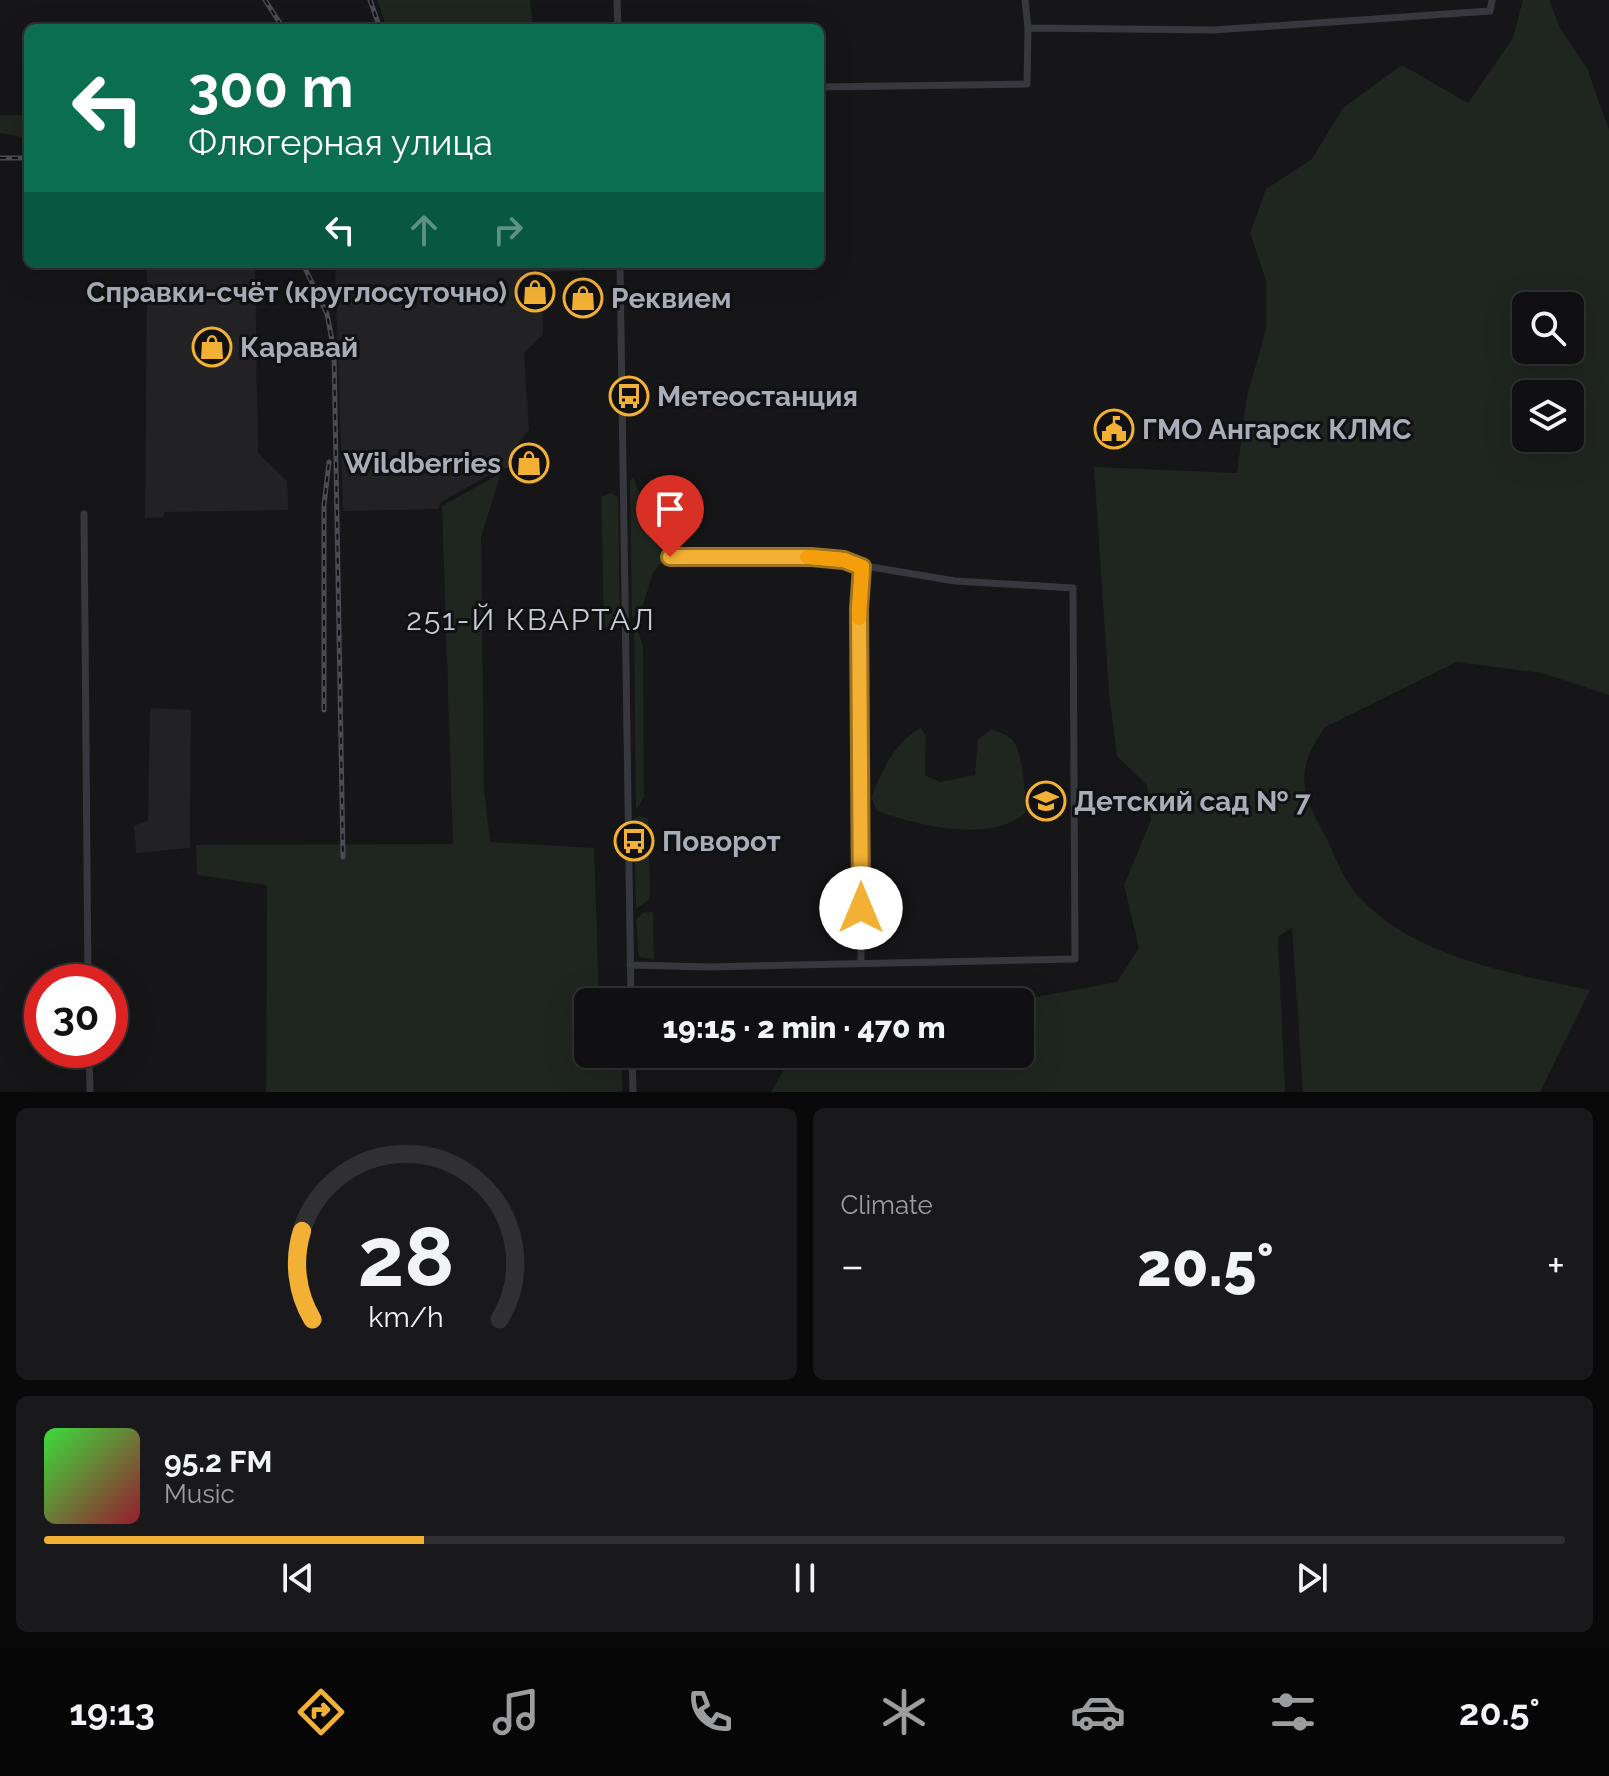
<!DOCTYPE html>
<meta charset="utf-8">
<style>
body{margin:0;font-family:Raleway,sans-serif;background:#19191b;color:#f1f3f6;height:100vh;display:flex;flex-direction:column;font-size:30px;white-space:nowrap}
*{box-sizing:border-box;margin:0}
p{font-size:26px;color:#9c9d9f}
.icon{flex:none;width:44px;height:44px;fill:none;stroke:currentColor;stroke-width:2;stroke-linecap:round;stroke-linejoin:round}
.map{position:relative;height:1092px;overflow:hidden}
.side{display:flex;flex-direction:column;gap:16px;padding:16px;background:#09090a;flex:1}
.side>*{flex:none}
.banner{position:absolute;left:24px;top:24px;width:800px;height:244px;border-radius:12px;box-shadow:0 8px 32px #0002,0 0 0 2px #303032;background:#0b6e4f;color:#fff;overflow:hidden}
.tools{position:absolute;left:1512px;top:292px;display:grid;gap:16px}
.tools a{display:grid;place-items:center;width:72px;height:72px;border-radius:12px;background:#101012;box-shadow:0 8px 32px #0002,0 0 0 2px #303032;font-size:40px}
.speed{position:absolute;left:24px;top:964px;display:flex;gap:16px;font-size:40px;font-weight:700;text-align:center}
.speed>*{display:grid;place-content:center;width:104px;height:104px;border-radius:50%;background:#101012;box-shadow:0 8px 32px #0002,0 0 0 2px #303032;line-height:1}
.speed .limit{border:12px solid #d22;background:#fff;color:#111}
.pin{position:absolute;display:grid;place-items:center;width:68px;height:68px;color:#fff;margin:-82px -34px;border-radius:50% 50% 50% 0;rotate:-45deg;box-shadow:0 0 8px #0007}
.pin .icon{rotate:45deg}
.me{position:absolute;width:88px;margin:-44px;rotate:0deg;stroke-linejoin:round;filter:drop-shadow(0 0 6px #0008)}
.turn{display:flex;align-items:center;gap:28px;height:168px;padding:0 32px;font-size:36px}
.turn .icon{width:104px;height:104px;stroke-width:2.5}
.turn b{display:block;font-size:56px;line-height:68px}
.lanes{display:flex;align-items:center;height:76px;padding:0 32px;background:#0003;justify-content:center;gap:40px;direction:ltr}
.lanes .off{opacity:.35}
.big{font-size:60px;font-weight:800;line-height:1.1}
.side .card{flex:1;display:flex;flex-direction:column;justify-content:center;gap:12px;min-width:0;padding:0 28px;border-radius:12px;background:#19191b}
.side .dial{align-items:center;gap:0}
.dial svg{height:208px;overflow:visible;fill:none;stroke:#303032;stroke-width:7;stroke-linecap:round;text-anchor:middle}
.dial text{fill:#f1f3f6;stroke:none}
.song{display:flex;align-items:center;gap:24px}
.cover{width:96px;height:96px;border-radius:12px;background:linear-gradient(135deg,hsl(120 70% 55%),hsl(350 70% 35%))}
.played{height:8px;border-radius:4px;background:linear-gradient(90deg,#f2b134 25%,#303032 25%)}
.keys{display:flex;justify-content:space-around;direction:ltr}
.heat{display:flex;justify-content:space-between;align-items:center;font-size:44px;direction:ltr}
.side .tiles{flex:1;display:grid;gap:16px;grid-template-columns:1fr 1fr}
.card:last-child{grid-column:span 2}
.trip{position:absolute;left:574px;top:988px;width:460px;height:80px;border-radius:12px;background:#101012;box-shadow:0 8px 32px #0002,0 0 0 2px #303032;font-weight:800;line-height:80px;text-align:center}
.menu{display:flex;height:128px;justify-content:space-around;align-items:center;background:#060607;color:#9c9d9f}
.menu .icon{width:56px;height:56px}
.menu .current{color:#f2b134}
.menu b{font-size:36px;color:#f1f3f6}
.map>svg:first-child{display:block}
.built{fill:#222225}
.green{fill:#1e261f;fill-rule:evenodd}
.lines{fill:none;stroke-linecap:round;stroke-linejoin:round}
.street{stroke:#37383d;stroke-width:7}
.rail-casing{stroke:#4a4c52;stroke-width:5}
.rail{stroke:#111113;stroke-width:2;stroke-dasharray:6;stroke-linecap:butt}
.route-casing{stroke:#9d7322;stroke-width:20}
.route{stroke:#f2b134;stroke-width:14}
.slow{stroke:#f59e0b;stroke-width:14}
.labels{text-anchor:middle;stroke-width:6;stroke-linejoin:round;paint-order:stroke}
.poi-label{font-size:28px;font-weight:bold;fill:#a8adb8;stroke:#111113;text-anchor:start}
.neighbourhood-label{font-size:30px;letter-spacing:2px;fill:#c9ccd4;stroke:#111113}
</style>
<div class="map">
<svg width="1609" height="1092" viewBox="0 0 1609 1092">
<rect width="100%" height="100%" fill="#161618"/>
<path class="built" d="M255 264 258 453 287 481 288 510 164 512 163 517 145 518 147 265Z
M335 264H582V271L542 272 543 334 524 353 529 430 514 448V466L496 471 441 502 438 509 343 511Z
M150 708 191 710 190 848 136 853 134 826 148 820Z"/>
<path class="green" d="M377 0H530L533 28H387Z
M1523 0H1549L1560 28 1587 68 1609 130V695L1542 673 1457 662 1325 727C1295 770 1300 790 1324 834 1334 853 1344 882 1360 898 1418 959 1511 973 1590 990L1540 1092H1303L1292 927 1278 937 1285 1092H771L793 1054H1020V1002H1009L1117 982 1139 948 1124 885 1151 820 1147 785 1117 756 1109 693 1094 467 1237 473 1247 396 1266 329V280L1250 233 1266 189 1312 159 1343 108 1402 65 1468 103 1513 38ZM1526 306H1570V350H1526ZM1526 394H1570V438H1526Z
M0 115H28V138L0 133Z
M501 473 481 537 484 789 490 842 594 848 599 997 622 987V1002H588V1054H622V1092H266L267 885 197 875 196 845 453 844 442 506Z
M633 478C644 505 660 526 668 554L653 573 640 614 632 617 630 480Z
M610 493 618 497 620 627H604L601 497Z
M634 631H638L643 647 644 797 636 810Z
M921 728 926 736 925 775 940 782 975 775 978 740 991 729C998 732 1010 735 1014 742 1023 756 1026 796 1025 813 990 844 917 825 877 811L871 798C881 772 895 741 921 728Z
M639 816 648 818 650 899 636 909 634 819Z
M653 912 654 959 639 957 636 919 643 913Z"/>
<g class="lines">
<path class="street" d="M617 0 618 28
M1028 28 1214 30 1490 11 1492 0
M820 87 1027 84 1028 28 1025 0
M620 264 631 1002
M84 514 88 982
M861 962 859 609 862 567
M630 965 708 967 1075 959 1073 588 955 581 811 557H670
M89 1050 90 1092
M632 1054 633 1092"/>
<g class="rail-casing">
<path id="rail" d="M265 0 283 28
M370 0 380 28
M0 158H28
M303 264 327 314 334 351 343 857
M324 710V505L329 462"/>
</g>
<use href="#rail" class="rail"/>
</g>
<g class="lines">
<g class="route-casing">
<path id="route" d="M670 557H811L844 560 862 567 859 609 861 908"/>
</g>
<use href="#route" class="route"/>
<path class="slow" d="M807 557 844 560 862 567 859 618"/>
</g>
<defs>
<g id="shop-ring" transform="scale(2)"><circle r="9.5" fill="#111113" stroke="#f2b134" stroke-width="1.5"/><path d="M-5-2.5h2.3a2.7 3.5 0 0 1 5.4 0H5L5.5 6h-11ZM-1.5-2.5h3a1.5 2.3 0 0 0-3 0Z" fill="#f2b134"/></g>
<g id="bus-ring" transform="scale(2)"><circle r="9.5" fill="#111113" stroke="#f2b134" stroke-width="1.5"/><path d="M-5-6H5V4H4V6H2V4H-2V6H-4V4H-5ZM-3.5-4V0h7V-4ZM-3.5 1.2v1.5H-2V1.2ZM2 1.2v1.5H3.5V1.2Z" fill="#f2b134"/></g>
<g id="civic-ring" transform="scale(2)"><circle r="9.5" fill="#111113" stroke="#f2b134" stroke-width="1.5"/><path d="M-.6-6.5H3V-4.5H.6V-3L4-1V1h2V6H-6V1h2V-1L-.6-3ZM-1.2 2.5V6h2.4V2.5Z" fill="#f2b134"/></g>
<g id="school-ring" transform="scale(2)"><circle r="9.5" fill="#111113" stroke="#f2b134" stroke-width="1.5"/><path d="M0-5L7-2L0 1L-7-2ZM-4 1L0 2.5L4 1V4Q0 6-4 4Z" fill="#f2b134"/></g>
</defs>
<g fill-rule="evenodd">
<use href="#shop-ring" x="535" y="292"/>
<use href="#shop-ring" x="583" y="298"/>
<use href="#shop-ring" x="212" y="347"/>
<use href="#bus-ring" x="629" y="396"/>
<use href="#civic-ring" x="1114" y="429"/>
<use href="#shop-ring" x="529" y="463"/>
<use href="#school-ring" x="1046" y="801"/>
<use href="#bus-ring" x="634" y="841"/>
</g>
<g class="labels">
<g class="poi-label">
<text x="507" y="302" text-anchor="end">Справки-счёт (круглосуточно)</text>
<text x="611" y="308">Реквием</text>
<text x="240" y="357">Каравай</text>
<text x="657" y="406">Метеостанция</text>
<text x="1142" y="439">ГМО Ангарск КЛМС</text>
<text x="501" y="473" text-anchor="end">Wildberries</text>
<text x="1074" y="811">Детский сад № 7</text>
<text x="662" y="851">Поворот</text>
</g>
<g class="neighbourhood-label">
<text x="531" y="630">251-Й КВАРТАЛ</text>
</g>
</g>
</svg>
<div class="tools">
<a><svg class="icon" aria-label="search" viewBox="0 0 24 24"><circle cx="10" cy="10" r="6"/><path d="M15 15l6 6"/></svg></a>
<a><svg class="icon" aria-label="layers" viewBox="0 0 24 24"><path d="M12 4l9 5-9 5-9-5zM3 14l9 5 9-5"/></svg></a>
</div>
<div class="speed"><div class="limit">30</div></div>
<div class="pin" style="left:670px;top:557px;background:#d93025"><svg class="icon" aria-label="arrive" viewBox="0 0 24 24"><path d="M6 21V4h12l-3 4 3 4H6"/></svg></div>
<svg class="me" style="left:861px;top:908px" viewBox="-20 -20 40 40"><circle r="19" fill="#fff"/><path d="M0-13L10 11 0 6-10 11z" fill="#f2b134"/></svg>
<div class="trip">19:15 · 2 min · 470 m</div>
<div class="banner">
<div class="turn"><svg class="icon" aria-label="left" viewBox="0 0 24 24"><path d="M17 20v-9H6M10 6l-5 5 5 5"/></svg><div><b>300 m</b>Флюгерная улица</div></div>
<div class="lanes"><svg class="icon" aria-label="left" viewBox="0 0 24 24"><path d="M17 20v-9H6M10 6l-5 5 5 5"/></svg><svg class="icon off" aria-label="ahead" viewBox="0 0 24 24"><path d="M12 20V5M6 11l6-6 6 6"/></svg><svg class="icon off" aria-label="right" viewBox="0 0 24 24"><path d="M7 20v-9h11M14 6l5 5-5 5"/></svg></div>
</div>
</div>
<section class="side">
<div class="tiles">
<div class="card dial"><svg viewBox="0 0 100 80">
<path d="M14 69A42 42 0 1 1 86 69"/>
<path d="M14 69A42 42 0 0 1 10 35" stroke="#f2b134"/>
<text x="50" y="56" font-size="32" font-weight="700">28</text>
<text x="50" y="72" font-size="11">km/h</text>
</svg></div>
<div class="card"><p>Climate</p>
<div class="heat"><a>−</a><b class="big">20.5°</b><a>+</a></div>
</div>
<div class="card">
<div class="song"><i class="cover"></i><div><b>95.2 FM</b><p>Music</p></div></div>
<div class="played"></div>
<div class="keys"><svg class="icon" aria-label="previous" viewBox="0 0 24 24"><path d="M18 5L8 12l10 7zM5 5v14"/></svg><svg class="icon" aria-label="pause" viewBox="0 0 24 24"><path d="M8 5v14M16 5v14"/></svg><svg class="icon" aria-label="next" viewBox="0 0 24 24"><path d="M6 5l10 7-10 7zM19 5v14"/></svg></div>
</div>
</div>
</section>
<nav class="menu">
<b>19:13</b>
<svg class="icon current" aria-label="directions" viewBox="0 0 24 24"><path d="M12 3l9 9-9 9-9-9zM9 14v-3h6M13 9l2 2-2 2"/></svg>
<svg class="icon" aria-label="music" viewBox="0 0 24 24"><path d="M9 18V5l10-2v13"/><circle cx="6" cy="18" r="3"/><circle cx="16" cy="16" r="3"/></svg>
<svg class="icon" aria-label="phone" viewBox="0 0 24 24"><path d="M5 4h4l2 5-3 2q2 4 5 5l2-3 5 2v4C11 20 4 13 5 4z"/></svg>
<svg class="icon" aria-label="climate" viewBox="0 0 24 24"><path d="M12 3v18M4 7l16 10M4 17L20 7"/></svg>
<svg class="icon" aria-label="car" viewBox="0 0 24 24"><path d="M5 17H2v-5l4-1 3-4h7l3 4 3 1v5h-3M9 17h6M6 11h13"/><circle cx="7" cy="17" r="2"/><circle cx="17" cy="17" r="2"/></svg>
<svg class="icon" aria-label="filters" viewBox="0 0 24 24"><path d="M4 7h16M4 17h16"/><circle cx="9" cy="7" r="2"/><circle cx="15" cy="17" r="2"/></svg>
<b>20.5°</b>
</nav>
